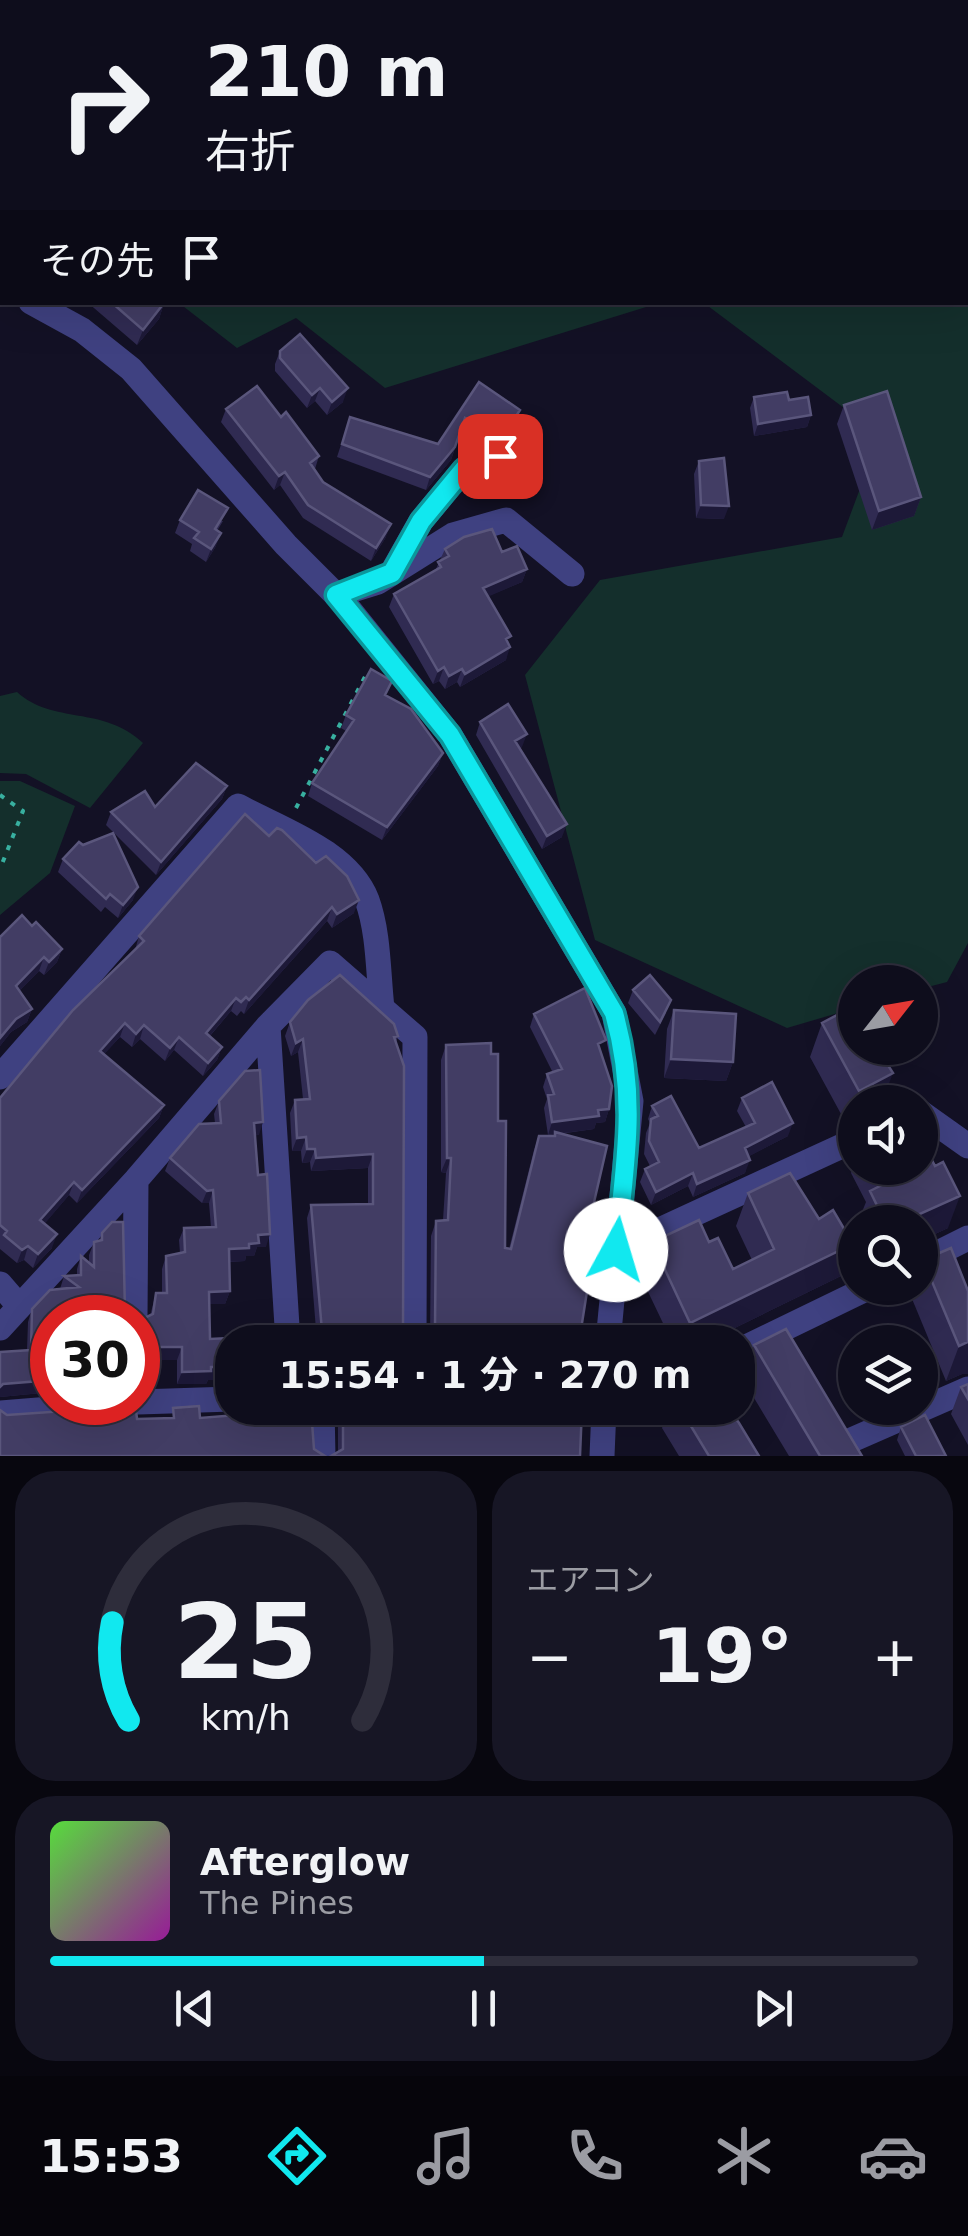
<!DOCTYPE html>
<html lang="ja">
<meta charset="utf-8">
<style>
body{margin:0;font-family:"DejaVu Sans","Noto Sans JP",sans-serif;background:#171625;color:#f1f3f6;height:100vh;display:flex;flex-direction:column;font-size:38px;white-space:nowrap}
*{box-sizing:border-box;margin:0}
p{font-size:32px;color:#9b9ca3}
.icon{flex:none;width:55px;height:55px;fill:none;stroke:currentColor;stroke-width:2;stroke-linecap:round;stroke-linejoin:round}
.map{position:relative;height:1456px;overflow:hidden}
.sheet{display:flex;flex-direction:column;gap:15px;padding:15px;background:#08070f;flex:1}
.sheet>*{flex:none}
.hud{position:absolute;left:0px;top:0px;width:970px;height:305px;box-shadow:0 10px 40px #0002,0 0 0 2px #2e2d3b;background:#0e0d1c;color:#f1f3f6;overflow:hidden}
.needle{width:65px;rotate:59deg}
.tools{position:absolute;left:838px;top:965px;display:grid;gap:20px}
.tools a{display:grid;place-items:center;width:100px;height:100px;border-radius:50%;background:#0e0d1c;box-shadow:0 10px 40px #0002,0 0 0 2px #2e2d3b;font-size:50px}
.speed{position:absolute;left:30px;top:1295px;display:flex;gap:20px;font-size:50px;font-weight:700;text-align:center}
.speed>*{display:grid;place-content:center;width:130px;height:130px;border-radius:50%;background:#0e0d1c;box-shadow:0 10px 40px #0002,0 0 0 2px #2e2d3b;line-height:1}
.speed .limit{border:15px solid #d22;background:#fff;color:#111}
.pin{position:absolute;display:grid;place-items:center;width:85px;height:85px;color:#fff;margin:-42px;border-radius:20px;box-shadow:0 5px 15px #0006}
.me{position:absolute;width:110px;margin:-55px;rotate:6deg;stroke-linejoin:round;filter:drop-shadow(0 0 8px #0008)}
.turn{display:flex;align-items:center;gap:35px;height:210px;padding:0 40px;font-size:45px}
.turn .icon{width:130px;height:130px;stroke-width:2.5}
.turn b{display:block;font-size:70px;line-height:85px}
.then{display:flex;align-items:center;height:95px;padding:0 40px;background:#0003;gap:20px;font-size:38px}
.big{font-size:75px;font-weight:700;line-height:1.1}
.sheet .widget{flex:1;display:flex;flex-direction:column;justify-content:center;gap:15px;min-width:0;padding:0 35px;border-radius:40px;background:#171625}
.sheet .dial{align-items:center;gap:0}
.dial svg{height:260px;overflow:visible;fill:none;stroke:#2e2d3b;stroke-width:7;stroke-linecap:round;text-anchor:middle}
.dial text{fill:#f1f3f6;stroke:none}
.song{display:flex;align-items:center;gap:30px}
.cover{width:120px;height:120px;border-radius:15px;background:linear-gradient(135deg,hsl(110 70% 55%),hsl(300 70% 35%))}
.played{height:10px;border-radius:5px;background:linear-gradient(90deg,#11e8ef 50%,#2e2d3b 50%)}
.keys{display:flex;justify-content:space-around;direction:ltr}
.heat{display:flex;justify-content:space-between;align-items:center;font-size:55px;direction:ltr}
.sheet .tiles{flex:1;display:grid;gap:15px;grid-template-columns:1fr 1fr}
.widget:last-child{grid-column:span 2}
.trip{position:absolute;left:215px;top:1325px;width:540px;height:100px;border-radius:40px;background:#0e0d1c;box-shadow:0 10px 40px #0002,0 0 0 2px #2e2d3b;font-weight:700;line-height:100px;text-align:center}
.tabs{display:flex;height:160px;justify-content:space-around;align-items:center;background:#06050b;color:#9b9ca3}
.tabs .icon{width:70px;height:70px}
.tabs .active{color:#11e8ef}
.tabs b{font-size:45px;color:#f1f3f6}
.map>svg:first-child{display:block}
.green{fill:#142f2c}
.lines{fill:none;stroke-linecap:round;stroke-linejoin:round}
.path{stroke:#38b0a0;stroke-width:4;stroke-dasharray:5 8;stroke-linecap:butt}
.minor{stroke:#3f4181;stroke-width:25}
.wall{fill:#302b52}
.shaded-wall{fill:#1d1938}
.building{fill:#423d64;stroke:#5a567c;stroke-width:2.5}
.route-casing{stroke:#0b979b;stroke-width:25}
.route{stroke:#11e8ef;stroke-width:18}
</style>
<div class="map">
<svg width="968" height="1456" viewBox="0 0 968 1456">
<rect width="100%" height="100%" fill="#131125"/>
<path class="green" d="M0 0H878L880 2H2L0 196Z
M968 135V943L947 982 920 989V982H855V1008L787 1028 595 940 525 675 600 580 842 537 880 435 704 303 968 302Z
M179 303H659L385 388 296 318 237 348Z
M17 692C53 725 103 705 143 743L90 808 26 774 0 773V696Z
M0 781H20L75 806 50 873 0 915Z"/>
<g class="lines">
<path class="path" d="M0 795 23 811 0 869
M296 808 368 671"/>
<path class="minor" d="M967 0H968
M0 286 2 287
M31 302 82 330 131 369 286 545 345 604 450 735 614 1013 631 1101 608 1342
M394 569 421 521 464 469 500 456
M336 595 378 582 453 535 506 520 572 574
M268 1026 288 1342
M0 1077 238 806C280 829 348 851 367 900 379 933 378 973 382 1008
M920 1112 968 1146
M616 1250 855 1140
M920 1262 968 1238
M0 1284 19 1306
M135 1318 136 1180
M0 1328 136 1180 268 1026 330 963 415 1037 414 1342
M738 1351 868 1288
M138 1402 232 1399
M322 1408 323 1456
M0 1413 137 1402
M847 1442 968 1389
M602 1456 604 1408"/>
</g>
<path class="wall" d="M2 199V254L0 252V202Z
M87 302H163L164 303 159 319 137 345Z
M280 351 343 402 327 415 315 401 307 408 275 371V364Z
M479 382 520 410 516 424 504 440 490 431 481 445 461 431 451 460 426 490 337 457 350 417 438 444Z
M754 397 789 400 811 415 807 427 754 436 750 408Z
M844 405 921 497 914 516 872 530 837 424Z
M226 409 281 417 319 456 315 469 323 482 386 537 371 561 303 518 280 485 274 490 221 422Z
M699 461 724 519 696 518 694 474Z
M180 520 223 521 217 531 216 546 206 562 190 551 192 544 175 533Z
M445 549 502 552 527 569 522 582 488 596 508 644 506 660 460 687 457 682 445 689 439 681 433 684 389 607 394 594 435 571Z
M386 696 443 753 438 766 382 840 308 796 312 783 346 731 341 728 346 715Z
M480 722 522 747 520 748 562 837 542 849 476 735Z
M227 786 222 799 156 875 106 825 111 812 155 807Z
M245 814 354 913 332 928 327 921 244 1014 241 1011 237 1016 231 1011 210 1036 222 1047 217 1060 203 1076 174 1050 165 1061 140 1039 132 1047 120 1037 104 1054 164 1105 159 1118 77 1203 69 1195 44 1224 52 1248 33 1268 24 1260 17 1263 0 1249V1098L135 950 139 936Z
M63 859 133 900 118 918 105 907 101 912 58 872Z
M32 926 62 949 57 962 44 975 39 971 19 991 32 1009 27 1022 11 1032 0 1046V937Z
M633 990 666 1013 655 1035 628 1003Z
M674 1010 733 1062 726 1081 664 1078 667 1029Z
M534 1014 601 1053 609 1109 605 1122 596 1123 594 1129 559 1134 577 1276 579 1342H430L431 1236 436 1221 443 1220 446 1173 441 1172V1060L446 1045 498 1121 505 1248 509 1249 534 1150 539 1136H553L554 1134 548 1135 544 1108 547 1099 543 1087 547 1074 553 1073 530 1027Z
M290 1022 398 1036 396 1043 403 1328 406 1342H317L307 1218 311 1205 368 1204V1168L311 1171 310 1162 302 1163 301 1151H292L290 1113 295 1100 303 1099 298 1052 291 1056 285 1036Z
M822 1023 882 1102H855V1121L847 1125 810 1057Z
M742 1098 788 1136 749 1156 745 1173 693 1197 688 1186 651 1205 640 1182 645 1169 650 1166 644 1154 646 1133 650 1123 648 1119 652 1106 699 1148 746 1127 737 1111Z
M219 1101 259 1135H255L266 1247H257L254 1256H246L245 1261 229 1262 230 1291 225 1304H209L210 1339 232 1342V1380H208L206 1384H177V1360H138V1321L150 1316 156 1293H162V1269L166 1256 180 1253 179 1240 184 1228 211 1227 209 1203H202L165 1171 170 1158 215 1123 214 1114Z
M855 1162V1168L935 1166 948 1228 920 1241V1222H858L866 1202 851 1173Z
M748 1193 841 1276 706 1342H672L640 1275 652 1242H709L733 1269 752 1260 736 1226Z
M102 1233 125 1312 52 1318V1392L0 1397V1352L27 1350 28 1322 32 1309 60 1289 64 1276 77 1275V1269L81 1256 89 1262V1255L94 1242 99 1241Z
M923 1260 968 1291V1374H962L946 1381 910 1294 912 1288H920V1267Z
M754 1345 862 1456H789L742 1378Z
M968 1384V1445L951 1414 961 1387Z
M341 1408H382L383 1415 414 1424 419 1408 473 1419 477 1408 580 1456 338 1452V1414Z
M669 1408H719L759 1456H679L662 1428Z
M901 1427 946 1456H905L897 1440Z"/>
<path class="shaded-wall" d="M164 303 159 319 137 345 143 330Z
M320 388 315 401 307 408 312 395Z
M348 388 343 402 327 415 332 402Z
M520 410 516 424 504 440 509 427Z
M811 415 807 427 754 436 758 424Z
M495 418 490 431 481 445 486 432Z
M455 447 451 460 426 490 430 477Z
M285 472 280 485 274 490 279 476Z
M921 497 914 516 872 530 879 511Z
M701 505 729 506 724 519 696 518Z
M391 524 386 537 371 561 376 548Z
M221 533 216 546 206 562 211 549Z
M527 569 522 582 478 601 483 588Z
M510 647 506 660 460 687 465 674Z
M444 667 439 681 433 684 438 671Z
M462 669 457 682 445 689 449 676Z
M527 734 522 747 510 754 515 741Z
M443 753 438 766 382 840 387 827Z
M227 786 222 799 156 875 161 862Z
M567 824 562 837 542 849 547 836Z
M138 887 133 900 118 918 123 905Z
M359 900 354 913 332 928 337 914Z
M332 907 327 921 244 1014 249 1000Z
M62 949 57 962 44 975 49 962Z
M44 957 39 971 11 999 16 986Z
M236 998 231 1011 201 1046 206 1033Z
M32 1009 27 1022 11 1032 0 1046V1038L16 1019Z
M125 1023 120 1037 95 1064 100 1051Z
M144 1025 140 1039 132 1047 136 1034Z
M179 1037 174 1050 165 1061 170 1048Z
M303 1039 298 1052 291 1056 296 1043Z
M222 1047 217 1060 203 1076 208 1063Z
M671 1059 733 1062 726 1081 664 1078Z
M893 1073 882 1102H855L859 1091Z
M855 1103V1121L847 1125Z
M164 1105 159 1118 77 1203 82 1190Z
M609 1109 605 1122 596 1123 594 1129 548 1135 552 1122Z
M263 1122 259 1135 250 1136 254 1123Z
M793 1123 788 1136 740 1161 745 1148Z
M306 1137 301 1151H292L297 1138Z
M307 1149H315L310 1162 302 1163Z
M373 1154 368 1168 311 1171 316 1158Z
M447 1158H451L446 1173 441 1172Z
M750 1160 745 1173 693 1197 697 1184Z
M693 1173 688 1186 651 1205 656 1192Z
M74 1182 69 1195 36 1234 40 1220Z
M213 1190 209 1203H202L207 1191Z
M960 1196 948 1228 920 1241V1222H902Z
M57 1234 52 1248 33 1268 38 1254Z
M270 1234 266 1247H257L254 1256H246L245 1261 224 1262 229 1249 249 1244 258 1235Z
M853 1244 841 1276 706 1342H683L690 1323Z
M28 1246 24 1260 17 1263 22 1250Z
M230 1291 225 1304H204L209 1292Z
M457 1327 452 1341 430 1342 435 1328Z
M491 1335 488 1342H456L458 1337Z
M968 1342V1374H962L946 1381 959 1346Z
M138 1347H182L177 1360H138Z
M211 1367H232V1380H208L206 1384H177L182 1372Z
M52 1380V1392L0 1397V1387L3 1384Z"/>
<path class="building" d="M2 199V235L0 233V202Z
M111 302H163L164 303 143 330Z
M300 334 348 388 332 402 320 388 312 395 280 358V351Z
M479 382 520 410 509 427 495 418 486 432 465 418 455 447 430 477 342 444 350 417 438 444Z
M257 386 281 417 286 412 319 456 310 463 323 482 391 524 376 548 308 505 285 472 279 476 226 409Z
M887 391 921 497 879 511 844 405Z
M787 392 789 400 808 397 811 415 758 424 754 397Z
M724 458 729 506 701 505 699 461Z
M198 490 228 508 215 529 221 533 211 549 194 538 199 532 180 520Z
M492 529 502 552 517 546 527 569 483 588 511 636 506 639 510 647 465 674 462 669 449 676 444 667 438 671 394 594 441 567 438 562 449 556 445 549 464 537Z
M371 669 392 681 385 695 411 709 443 753 387 827 312 783 354 720 346 715Z
M508 704 527 734 515 741 567 824 547 836 480 722Z
M196 763 227 786 161 862 111 812 145 791 155 807Z
M245 814 269 836 277 828 282 830 316 863 326 856 347 876 359 900 337 914 332 907 249 1000 246 997 241 1002 236 998 206 1033 222 1047 208 1063 179 1037 170 1048 144 1025 136 1034 125 1023 100 1051 164 1105 82 1190 74 1182 40 1220 57 1234 38 1254 28 1246 22 1250 4 1235 7 1231 0 1225V1098L73 1010 144 941 139 936Z
M113 833 138 887 123 905 110 894 106 899 63 859 79 842 83 845Z
M22 915 32 926 36 922 62 949 49 962 44 957 16 986 32 1009 16 1019 0 1038V937Z
M340 975 394 1024 398 1036 394 1037 404 1066 403 1328 406 1342H323L311 1205 373 1204V1154L316 1158 315 1149H307L306 1137 297 1138 295 1100 310 1099 303 1039 296 1043 290 1022 308 1000Z
M650 975 671 1000 660 1022 633 990Z
M585 988 606 1040 598 1044 612 1086 609 1109 598 1110 599 1116 552 1122 548 1095 554 1094 547 1074 562 1069 534 1014Z
M852 1007 855 1011V1048H877L893 1073 859 1091 822 1023Z
M674 1010 736 1014 733 1062 671 1059Z
M491 1043V1054H498V1121H506L505 1248 511 1249 539 1136H555V1132L607 1146 577 1276 589 1279 579 1342H491V1335L458 1337 457 1327 435 1328 436 1221 448 1220 451 1158H447L446 1045Z
M260 1070 263 1122 254 1123 258 1175 267 1174 270 1234 258 1235 259 1243 249 1244V1248L229 1249 230 1291 209 1292 210 1339 269 1336V1342H232V1367H211V1371L182 1372V1347H138V1321L153 1314 156 1293H167L166 1256 185 1252 184 1228 216 1227 213 1190 207 1191 170 1158 199 1124 221 1123 219 1101 245 1071Z
M772 1082 793 1123 745 1148 750 1160 697 1184 693 1173 656 1192 645 1169 659 1162 649 1141 651 1119 658 1116 652 1106 671 1096 699 1148 755 1123 742 1098Z
M920 1137 935 1166 943 1162 960 1196 902 1222H885L870 1191 884 1184 876 1168H920Z
M790 1173 819 1219 833 1210 853 1244 690 1323 652 1242 699 1220 709 1242 718 1238 733 1269 774 1249 748 1193Z
M112 1222H123L125 1312 133 1318H52V1380L3 1384 0 1387V1352L31 1350 32 1309 50 1290 79 1287 64 1276 81 1275V1256L94 1267V1242L102 1240V1233Z
M951 1248 968 1291V1342L959 1346 923 1260Z
M786 1329 862 1456H820L754 1345Z
M968 1384V1399L961 1387Z
M199 1406 200 1418 311 1409 314 1449 325 1456H0V1410L7 1415 123 1407 136 1410 137 1419 174 1418 173 1408Z
M343 1408H382L383 1415 416 1424 420 1408H429L475 1419 477 1408H582L580 1456H331L343 1449Z
M680 1408H719L721 1411 728 1408 739 1423 759 1456H709Z
M925 1415 946 1456H916L901 1427Z"/>
<g class="lines">
<g class="route-casing">
<path id="route" d="M500 456 464 469 421 521 392 573 336 595 450 735 614 1013C638 1098 625 1164 616 1250"/>
</g>
<use href="#route" class="route"/>
</g>
</svg>
<div class="tools">
<a><svg class="needle" viewBox="-14 -14 28 28"><path d="M0-13l5 13h-10z" fill="#e53935"/><path d="M0 13l5-13h-10z" fill="#9b9ca3"/></svg></a>
<a><svg class="icon" aria-label="sound" viewBox="0 0 24 24"><path d="M4 9h4l5-4v14l-5-4H4zM17 9q2 3 0 6"/></svg></a>
<a><svg class="icon" aria-label="search" viewBox="0 0 24 24"><circle cx="10" cy="10" r="6"/><path d="M15 15l6 6"/></svg></a>
<a><svg class="icon" aria-label="layers" viewBox="0 0 24 24"><path d="M12 4l9 5-9 5-9-5zM3 14l9 5 9-5"/></svg></a>
</div>
<div class="speed"><div class="limit">30</div></div>
<div class="pin" style="left:500px;top:456px;background:#d93025"><svg class="icon" aria-label="arrive" viewBox="0 0 24 24"><path d="M6 21V4h12l-3 4 3 4H6"/></svg></div>
<svg class="me" style="left:616px;top:1250px" viewBox="-20 -20 40 40"><circle r="19" fill="#fff"/><path d="M0-13L10 11 0 6-10 11z" fill="#11e8ef"/></svg>
<div class="trip">15:54 · 1 分 · 270 m</div>
<div class="hud">
<div class="turn"><svg class="icon" aria-label="right" viewBox="0 0 24 24"><path d="M7 20v-9h11M14 6l5 5-5 5"/></svg><div><b>210 m</b>右折</div></div>
<div class="then">その先<svg class="icon" aria-label="arrive" viewBox="0 0 24 24"><path d="M6 21V4h12l-3 4 3 4H6"/></svg></div>
</div>
</div>
<section class="sheet">
<div class="tiles">
<div class="widget dial"><svg viewBox="0 0 100 80">
<path d="M14 69A42 42 0 1 1 86 69"/>
<path d="M14 69A42 42 0 0 1 9 39" stroke="#11e8ef"/>
<text x="50" y="56" font-size="32" font-weight="700">25</text>
<text x="50" y="72" font-size="11">km/h</text>
</svg></div>
<div class="widget"><p>エアコン</p>
<div class="heat"><a>−</a><b class="big">19°</b><a>+</a></div>
</div>
<div class="widget">
<div class="song"><i class="cover"></i><div><b>Afterglow</b><p>The Pines</p></div></div>
<div class="played"></div>
<div class="keys"><svg class="icon" aria-label="previous" viewBox="0 0 24 24"><path d="M18 5L8 12l10 7zM5 5v14"/></svg><svg class="icon" aria-label="pause" viewBox="0 0 24 24"><path d="M8 5v14M16 5v14"/></svg><svg class="icon" aria-label="next" viewBox="0 0 24 24"><path d="M6 5l10 7-10 7zM19 5v14"/></svg></div>
</div>
</div>
</section>
<nav class="tabs">
<b>15:53</b>
<svg class="icon active" aria-label="directions" viewBox="0 0 24 24"><path d="M12 3l9 9-9 9-9-9zM9 14v-3h6M13 9l2 2-2 2"/></svg>
<svg class="icon" aria-label="music" viewBox="0 0 24 24"><path d="M9 18V5l10-2v13"/><circle cx="6" cy="18" r="3"/><circle cx="16" cy="16" r="3"/></svg>
<svg class="icon" aria-label="phone" viewBox="0 0 24 24"><path d="M5 4h4l2 5-3 2q2 4 5 5l2-3 5 2v4C11 20 4 13 5 4z"/></svg>
<svg class="icon" aria-label="climate" viewBox="0 0 24 24"><path d="M12 3v18M4 7l16 10M4 17L20 7"/></svg>
<svg class="icon" aria-label="car" viewBox="0 0 24 24"><path d="M5 17H2v-5l4-1 3-4h7l3 4 3 1v5h-3M9 17h6M6 11h13"/><circle cx="7" cy="17" r="2"/><circle cx="17" cy="17" r="2"/></svg>
</nav>
